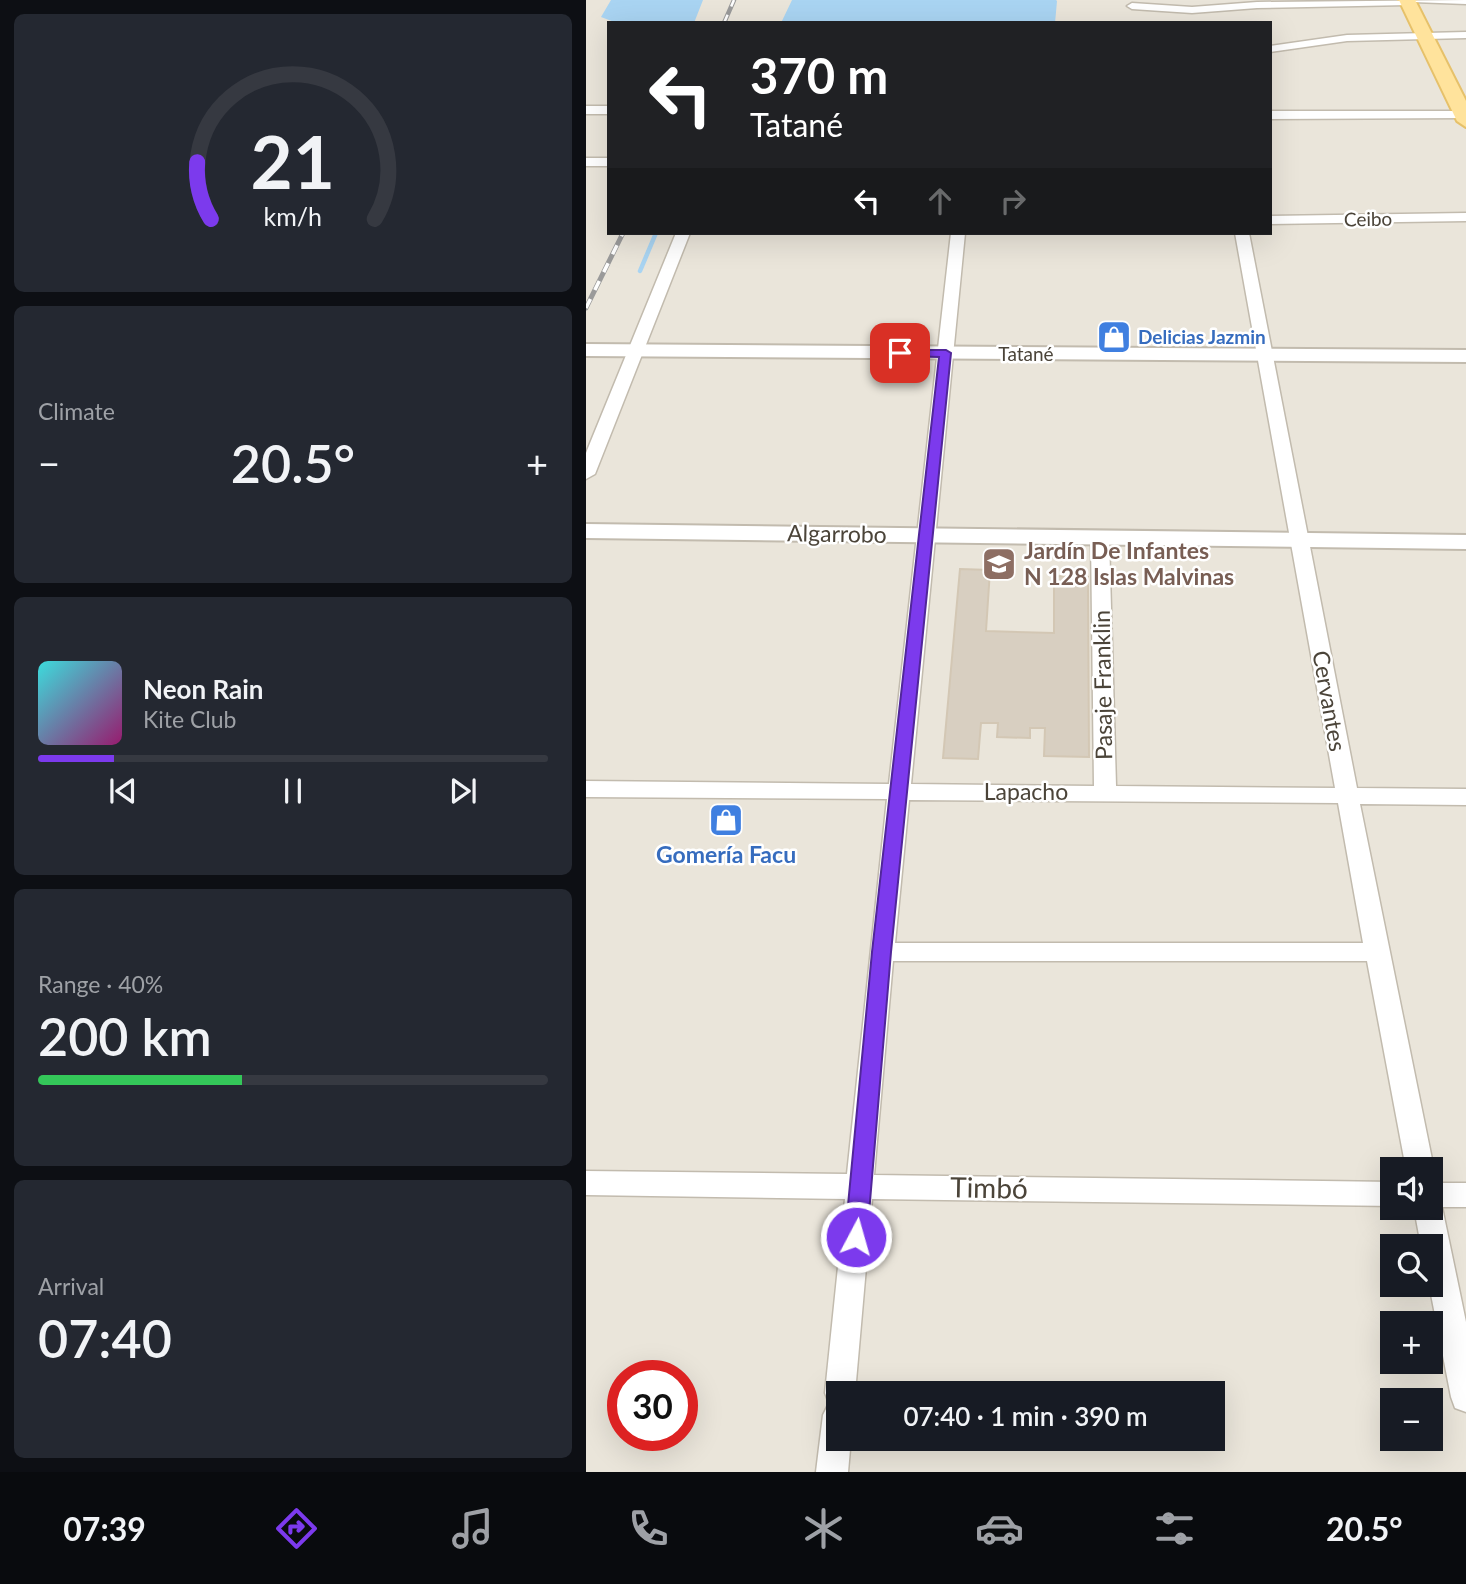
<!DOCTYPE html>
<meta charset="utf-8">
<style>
body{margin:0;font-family:Lato,sans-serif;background:#242831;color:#f1f3f6;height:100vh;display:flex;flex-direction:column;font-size:26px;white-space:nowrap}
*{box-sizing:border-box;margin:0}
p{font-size:23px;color:#9ea1a6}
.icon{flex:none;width:38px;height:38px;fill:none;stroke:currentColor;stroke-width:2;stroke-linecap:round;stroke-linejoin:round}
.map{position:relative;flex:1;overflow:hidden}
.side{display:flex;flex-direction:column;gap:14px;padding:14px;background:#0d0f14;width:586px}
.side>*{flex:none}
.guide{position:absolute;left:21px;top:21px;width:665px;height:214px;border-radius:0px;box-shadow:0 7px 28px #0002;background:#202124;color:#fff;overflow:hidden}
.buttons{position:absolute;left:794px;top:1157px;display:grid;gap:14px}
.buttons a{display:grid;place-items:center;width:63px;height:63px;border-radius:0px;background:#171b24;box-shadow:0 7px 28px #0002;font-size:35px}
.speed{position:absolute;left:21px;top:1360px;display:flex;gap:14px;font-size:35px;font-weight:700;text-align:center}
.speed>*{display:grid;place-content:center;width:91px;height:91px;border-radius:50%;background:#171b24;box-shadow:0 7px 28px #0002;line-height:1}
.speed .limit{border:10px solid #d22;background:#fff;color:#111}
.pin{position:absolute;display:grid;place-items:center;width:60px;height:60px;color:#fff;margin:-30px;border-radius:14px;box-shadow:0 4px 10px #0006}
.me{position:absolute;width:77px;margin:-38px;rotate:6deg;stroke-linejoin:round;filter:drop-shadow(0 0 5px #0008)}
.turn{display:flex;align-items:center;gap:24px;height:147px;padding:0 28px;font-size:32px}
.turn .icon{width:91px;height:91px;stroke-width:2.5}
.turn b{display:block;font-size:49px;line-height:60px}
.lanes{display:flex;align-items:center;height:66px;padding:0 28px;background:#0003;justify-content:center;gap:35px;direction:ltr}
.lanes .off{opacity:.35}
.big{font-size:52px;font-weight:600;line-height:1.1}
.side .widget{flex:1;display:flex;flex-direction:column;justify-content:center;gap:10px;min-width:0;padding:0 24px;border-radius:10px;background:#242831}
.side .dial{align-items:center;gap:0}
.dial svg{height:182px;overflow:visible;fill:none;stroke:#363941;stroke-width:7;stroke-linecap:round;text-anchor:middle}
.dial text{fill:#f1f3f6;stroke:none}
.song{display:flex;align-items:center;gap:21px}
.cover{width:84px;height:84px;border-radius:10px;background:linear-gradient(135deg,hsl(180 70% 55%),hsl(320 70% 35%))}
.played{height:7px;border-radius:4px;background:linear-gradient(90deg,#7c3aed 15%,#363941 15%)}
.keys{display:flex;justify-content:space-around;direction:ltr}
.heat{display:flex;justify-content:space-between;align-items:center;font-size:38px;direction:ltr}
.charge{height:10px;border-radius:5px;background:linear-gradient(90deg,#34c759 40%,#363941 0)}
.trip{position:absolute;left:240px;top:1381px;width:399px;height:70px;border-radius:0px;background:#171b24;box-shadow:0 7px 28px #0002;font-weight:600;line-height:70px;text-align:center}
.tab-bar{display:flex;height:112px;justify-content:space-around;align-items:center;background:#090b0e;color:#9ea1a6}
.tab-bar .icon{width:49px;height:49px}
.tab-bar .active{color:#7c3aed}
.tab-bar b{font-size:32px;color:#f1f3f6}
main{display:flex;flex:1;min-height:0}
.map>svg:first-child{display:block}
.residential{fill:#eae5da;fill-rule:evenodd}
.water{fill:#a9d4f2}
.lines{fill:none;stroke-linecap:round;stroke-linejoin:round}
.stream{stroke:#a9d4f2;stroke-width:4.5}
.building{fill:#d8cfc1;stroke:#d3c7b4;stroke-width:2}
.minor-casing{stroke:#c2bbae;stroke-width:3}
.tertiary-casing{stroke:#c2bbae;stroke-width:4}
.primary-casing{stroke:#e6c16a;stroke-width:4}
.minor{fill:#fff;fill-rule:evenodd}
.tertiary{fill:#fff;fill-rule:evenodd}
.primary{fill:#ffe39c;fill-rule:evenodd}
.rail-far1-casing{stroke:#9a9a9a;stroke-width:4.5}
.rail-casing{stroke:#9a9a9a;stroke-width:5}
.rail-far1{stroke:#fff;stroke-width:2.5;stroke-dasharray:9;stroke-linecap:butt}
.rail{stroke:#fff;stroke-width:3.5;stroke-dasharray:10;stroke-linecap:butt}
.route{fill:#7c3aed;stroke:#51269a;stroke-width:2}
.labels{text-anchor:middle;stroke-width:5;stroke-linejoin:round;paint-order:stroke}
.far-street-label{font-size:19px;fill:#4b4439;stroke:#fff}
.far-shop-label{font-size:19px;font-weight:bold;fill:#366cbe;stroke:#fff;text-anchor:start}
.street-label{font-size:23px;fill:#4b4439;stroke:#fff}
.education-label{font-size:23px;font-weight:bold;fill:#785e54;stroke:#fff;text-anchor:start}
.shop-label{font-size:23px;font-weight:bold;fill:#366cbe;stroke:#fff}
.near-street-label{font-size:28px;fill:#4b4439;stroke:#fff}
</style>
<main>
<section class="side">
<div class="widget dial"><svg viewBox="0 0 100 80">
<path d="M14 69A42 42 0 1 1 86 69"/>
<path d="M14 69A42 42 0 0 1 8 44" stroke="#7c3aed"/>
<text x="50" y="56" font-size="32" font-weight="700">21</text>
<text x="50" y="72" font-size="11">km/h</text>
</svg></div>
<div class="widget"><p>Climate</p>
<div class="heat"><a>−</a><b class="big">20.5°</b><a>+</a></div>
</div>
<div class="widget">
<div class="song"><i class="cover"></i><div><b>Neon Rain</b><p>Kite Club</p></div></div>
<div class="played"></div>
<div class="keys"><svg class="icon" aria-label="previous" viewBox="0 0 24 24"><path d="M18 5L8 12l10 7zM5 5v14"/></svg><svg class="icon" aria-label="pause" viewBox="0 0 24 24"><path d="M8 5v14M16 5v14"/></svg><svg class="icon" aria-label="next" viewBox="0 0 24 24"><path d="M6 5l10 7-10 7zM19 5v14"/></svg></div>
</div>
<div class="widget"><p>Range · 40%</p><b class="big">200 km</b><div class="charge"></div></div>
<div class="widget"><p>Arrival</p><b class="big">07:40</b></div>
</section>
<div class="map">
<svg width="880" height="1472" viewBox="0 0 880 1472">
<rect width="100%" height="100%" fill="#f6f3ec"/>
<path class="residential" d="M0 0H880V1472H0ZM23 23H684V233H23ZM807 1169H845V1208H807ZM807 1246H845V1284H807ZM807 1323H845V1362H807ZM37 1376H96V1435H37ZM252 1393H626V1438H252ZM807 1400H845V1438H807Z"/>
<path class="water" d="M25 0H117L108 23H31L15 17Z
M206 0H470L471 1 469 23H195Z"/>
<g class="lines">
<path class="stream" d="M54 271 70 233"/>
</g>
<path class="building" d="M374 569 404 570 400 631 468 633V576L502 577 503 757 458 756 459 728H444V738L411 737 412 723H395L392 759 357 758Z"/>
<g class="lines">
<g class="minor-casing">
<path id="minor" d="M880 0V4L827 2 822 5 671 8 606 13 546 9 541 6 546 3 606 7 671 2Z
M880 32V38L761 41 684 52V46L761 35Z
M0 106H23V114H0Z
M684 111H877L880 112V118L684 119Z
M0 158H23V166H0Z
M880 213V221L684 224V216Z
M90 233H104L9 474 0 479V453Z
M365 233H379L325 784 508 786 505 537 514 532 523 537 530 786 749 788 649 233H663L771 788 880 789V805L774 804 848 1169 845 1174V1169H820L781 961H307L288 1175 807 1182V1206L286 1199 269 1393H252V1438H265L262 1472H230L237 1415 243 1403 239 1393 259 1199 0 1195V1171L261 1174 301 799 0 797V781L303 784ZM323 800 752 803 777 943H309Z
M845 1183H880V1207H856L880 1322V1412L869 1408 865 1397 843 1284H845V1246H835L828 1208H845Z"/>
</g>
<g class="tertiary-casing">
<path id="tertiary" d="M0 344 880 350V362L0 356Z
M0 524 880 535V549L0 538Z"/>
</g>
<g class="primary-casing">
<path id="primary" d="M813 0H829L880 101V127L871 121Z"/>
</g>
<use href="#minor" class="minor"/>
<use href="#tertiary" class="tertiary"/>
<use href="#primary" class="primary"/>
<g class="rail-far1-casing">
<path id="rail-far1" d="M138 23 148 0"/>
</g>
<g class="rail-casing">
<path id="rail" d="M0 308 37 233"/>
</g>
<use href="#rail-far1" class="rail-far1"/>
<use href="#rail" class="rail"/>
</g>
<path class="route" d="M310 350H360L365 353 305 952 281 1237 278 1244 270 1247 263 1244 259 1237 286 952 353 357 314 356 308 353Z"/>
<defs>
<g id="shop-square" transform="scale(1.75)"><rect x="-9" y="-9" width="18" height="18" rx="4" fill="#3f7fe0" stroke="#fff"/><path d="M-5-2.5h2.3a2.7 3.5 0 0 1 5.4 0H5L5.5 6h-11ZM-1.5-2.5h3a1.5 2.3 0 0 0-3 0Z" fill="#fff"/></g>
<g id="school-square" transform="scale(1.75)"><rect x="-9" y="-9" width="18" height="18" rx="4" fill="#8d6e63" stroke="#fff"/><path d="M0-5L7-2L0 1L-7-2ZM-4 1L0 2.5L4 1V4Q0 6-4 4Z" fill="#fff"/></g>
</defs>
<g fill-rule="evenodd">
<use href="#shop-square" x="528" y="337"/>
<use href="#school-square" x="413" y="564"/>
<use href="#shop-square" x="140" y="820"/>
</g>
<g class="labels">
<g class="far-street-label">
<text transform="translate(782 219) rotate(-1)" y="7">Ceibo</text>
<text x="440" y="361">Tatané</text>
</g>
<g class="far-shop-label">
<text x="552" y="344">Delicias Jazmin</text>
</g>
<g class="street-label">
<text transform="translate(251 534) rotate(1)" y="8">Algarrobo</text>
<text transform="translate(517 685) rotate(-91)" y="8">Pasaje Franklin</text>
<text transform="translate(743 701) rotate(80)" y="8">Cervantes</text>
<text x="440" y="800">Lapacho</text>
</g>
<g class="education-label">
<text x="438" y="559">Jardín De Infantes<tspan x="438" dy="26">N 128 Islas Malvinas</tspan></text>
</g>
<g class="shop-label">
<text x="140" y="863">Gomería Facu</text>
</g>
<g class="near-street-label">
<text transform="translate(403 1188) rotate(1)" y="10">Timbó</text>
</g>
</g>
</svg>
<div class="buttons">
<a><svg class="icon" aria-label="sound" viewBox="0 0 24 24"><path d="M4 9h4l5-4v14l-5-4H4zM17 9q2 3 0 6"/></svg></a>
<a><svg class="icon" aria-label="search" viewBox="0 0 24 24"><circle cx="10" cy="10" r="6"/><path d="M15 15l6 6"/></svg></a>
<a>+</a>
<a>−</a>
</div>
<div class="speed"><div class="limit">30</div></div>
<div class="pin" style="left:314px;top:353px;background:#d93025"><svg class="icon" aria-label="arrive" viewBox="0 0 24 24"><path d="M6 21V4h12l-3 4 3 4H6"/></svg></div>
<svg class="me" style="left:270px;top:1237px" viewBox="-20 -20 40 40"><circle r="17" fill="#7c3aed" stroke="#fff" stroke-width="3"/><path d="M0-11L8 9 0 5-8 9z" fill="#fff"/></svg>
<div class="trip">07:40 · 1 min · 390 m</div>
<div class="guide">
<div class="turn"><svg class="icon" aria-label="left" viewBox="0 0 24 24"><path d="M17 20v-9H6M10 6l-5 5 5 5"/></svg><div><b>370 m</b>Tatané</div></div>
<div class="lanes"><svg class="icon" aria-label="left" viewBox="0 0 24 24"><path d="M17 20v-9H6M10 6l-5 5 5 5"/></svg><svg class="icon off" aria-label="ahead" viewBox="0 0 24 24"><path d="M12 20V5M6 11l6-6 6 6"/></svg><svg class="icon off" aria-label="right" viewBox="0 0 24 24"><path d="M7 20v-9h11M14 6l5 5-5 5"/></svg></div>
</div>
</div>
</main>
<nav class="tab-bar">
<b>07:39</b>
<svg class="icon active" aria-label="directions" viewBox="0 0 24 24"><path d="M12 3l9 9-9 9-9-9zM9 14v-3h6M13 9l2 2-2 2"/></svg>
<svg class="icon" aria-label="music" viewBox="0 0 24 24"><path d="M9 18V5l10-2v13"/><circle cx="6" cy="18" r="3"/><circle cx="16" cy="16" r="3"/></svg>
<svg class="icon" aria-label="phone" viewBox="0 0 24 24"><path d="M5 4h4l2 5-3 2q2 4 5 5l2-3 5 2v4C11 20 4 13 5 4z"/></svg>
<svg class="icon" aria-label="climate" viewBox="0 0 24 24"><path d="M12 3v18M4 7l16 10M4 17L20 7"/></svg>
<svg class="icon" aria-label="car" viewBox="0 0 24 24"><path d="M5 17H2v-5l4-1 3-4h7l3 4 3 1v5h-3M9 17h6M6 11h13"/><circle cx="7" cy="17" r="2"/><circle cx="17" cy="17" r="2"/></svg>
<svg class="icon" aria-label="filters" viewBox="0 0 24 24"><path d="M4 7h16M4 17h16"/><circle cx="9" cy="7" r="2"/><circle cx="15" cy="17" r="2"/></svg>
<b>20.5°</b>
</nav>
